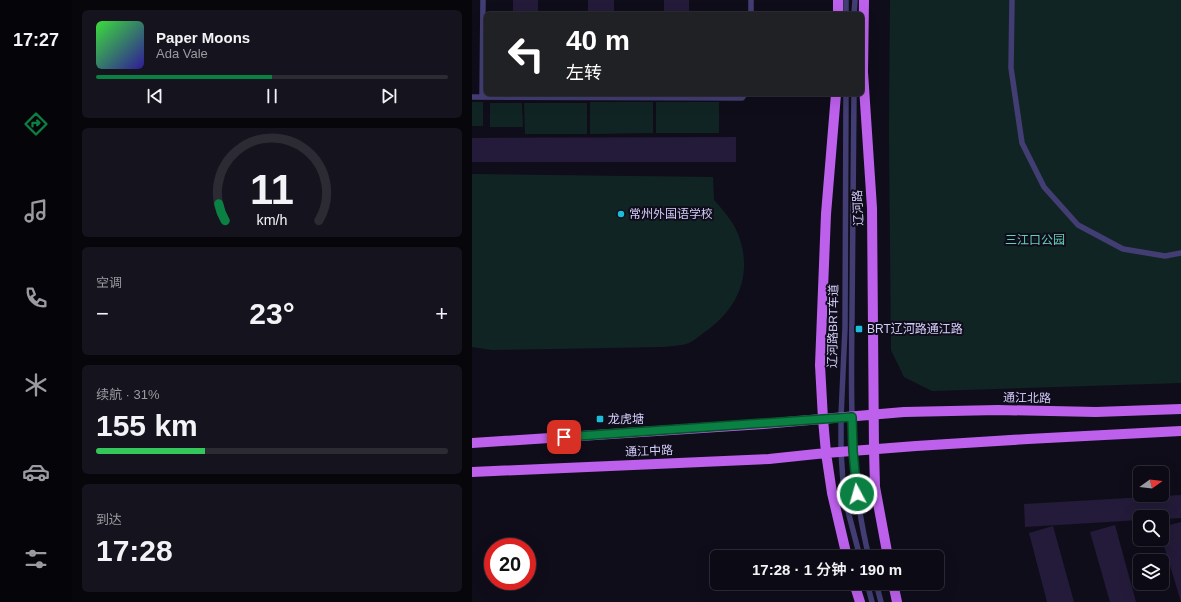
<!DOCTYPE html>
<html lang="zh">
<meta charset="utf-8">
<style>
body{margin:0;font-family:Helvetica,"Noto Sans SC",sans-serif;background:#15131d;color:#f1f3f6;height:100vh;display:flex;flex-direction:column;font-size:15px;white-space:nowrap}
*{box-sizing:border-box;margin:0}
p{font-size:13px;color:#9a9aa0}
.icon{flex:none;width:22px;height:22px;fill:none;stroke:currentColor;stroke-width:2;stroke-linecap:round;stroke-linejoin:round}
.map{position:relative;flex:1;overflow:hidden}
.side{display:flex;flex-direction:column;gap:10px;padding:10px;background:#07060b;width:400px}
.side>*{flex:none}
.guide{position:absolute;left:12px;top:12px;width:380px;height:84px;border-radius:6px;box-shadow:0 4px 16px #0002,0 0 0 1px #2c2b34;background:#202124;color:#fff;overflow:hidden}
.needle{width:26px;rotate:75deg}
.tools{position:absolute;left:661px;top:466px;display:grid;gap:8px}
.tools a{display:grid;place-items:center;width:36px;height:36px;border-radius:6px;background:#0c0a14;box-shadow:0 4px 16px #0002,0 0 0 1px #2c2b34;font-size:20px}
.speed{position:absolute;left:12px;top:538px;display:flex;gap:8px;font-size:20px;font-weight:700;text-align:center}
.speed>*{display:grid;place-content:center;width:52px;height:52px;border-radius:50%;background:#0c0a14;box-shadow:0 4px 16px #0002,0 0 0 1px #2c2b34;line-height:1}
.speed .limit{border:6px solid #d22;background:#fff;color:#111}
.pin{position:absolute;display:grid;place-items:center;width:34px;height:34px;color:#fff;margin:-17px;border-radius:8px;box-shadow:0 2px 6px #0006}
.me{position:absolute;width:44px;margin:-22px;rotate:354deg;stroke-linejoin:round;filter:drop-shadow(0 0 3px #0008)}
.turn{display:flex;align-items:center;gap:14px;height:84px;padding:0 16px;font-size:18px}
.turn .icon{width:52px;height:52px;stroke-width:2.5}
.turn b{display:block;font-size:28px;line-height:34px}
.big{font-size:30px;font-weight:600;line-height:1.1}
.side .tile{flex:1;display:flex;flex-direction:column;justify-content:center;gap:6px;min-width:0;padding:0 14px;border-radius:6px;background:#15131d}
.side .dial{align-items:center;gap:0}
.dial svg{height:104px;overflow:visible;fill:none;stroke:#2c2b34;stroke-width:7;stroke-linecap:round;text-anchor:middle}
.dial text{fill:#f1f3f6;stroke:none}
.song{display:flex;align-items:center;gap:12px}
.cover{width:48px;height:48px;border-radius:6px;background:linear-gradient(135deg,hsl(120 70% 55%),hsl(250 70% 35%))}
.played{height:4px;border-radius:2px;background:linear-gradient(90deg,#0b8043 50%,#2c2b34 50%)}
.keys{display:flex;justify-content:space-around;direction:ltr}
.heat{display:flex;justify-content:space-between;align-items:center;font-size:22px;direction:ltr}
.charge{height:6px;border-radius:3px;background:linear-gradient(90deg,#34c759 31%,#2c2b34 0)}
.trip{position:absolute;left:238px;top:550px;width:234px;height:40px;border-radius:6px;background:#0c0a14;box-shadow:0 4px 16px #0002,0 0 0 1px #2c2b34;font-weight:600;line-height:40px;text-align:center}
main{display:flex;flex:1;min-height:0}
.tabs{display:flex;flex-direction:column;width:72px;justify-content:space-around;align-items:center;background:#050408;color:#9a9aa0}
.tabs .icon{width:28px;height:28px}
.tabs .selected{color:#0b8043}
.tabs b{font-size:18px;color:#f1f3f6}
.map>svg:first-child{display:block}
.green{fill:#112424}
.building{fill:#231b39}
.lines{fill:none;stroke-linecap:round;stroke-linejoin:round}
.lane{stroke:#423e74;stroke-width:5.5}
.primary{stroke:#bd61ec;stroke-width:10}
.route-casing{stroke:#07532c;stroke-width:10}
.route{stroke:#0b8043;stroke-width:7}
.poi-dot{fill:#1abed8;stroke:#100d1b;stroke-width:1.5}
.labels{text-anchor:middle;stroke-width:4;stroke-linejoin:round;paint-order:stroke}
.street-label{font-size:12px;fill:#d3cdf9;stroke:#100d1b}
.poi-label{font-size:12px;fill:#d3cdf9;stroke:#100d1b;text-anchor:start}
.park-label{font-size:12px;fill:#63cfb8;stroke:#100d1b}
</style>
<main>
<nav class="tabs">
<b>17:27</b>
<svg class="icon selected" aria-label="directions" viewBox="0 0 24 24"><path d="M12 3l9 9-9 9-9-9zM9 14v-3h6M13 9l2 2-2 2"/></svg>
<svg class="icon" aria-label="music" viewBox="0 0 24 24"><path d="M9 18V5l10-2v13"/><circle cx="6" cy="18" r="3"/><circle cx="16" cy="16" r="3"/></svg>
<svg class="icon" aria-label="phone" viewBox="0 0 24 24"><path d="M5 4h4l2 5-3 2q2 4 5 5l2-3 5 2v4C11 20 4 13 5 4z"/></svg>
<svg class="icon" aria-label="climate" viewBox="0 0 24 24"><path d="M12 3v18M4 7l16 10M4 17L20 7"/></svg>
<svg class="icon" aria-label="car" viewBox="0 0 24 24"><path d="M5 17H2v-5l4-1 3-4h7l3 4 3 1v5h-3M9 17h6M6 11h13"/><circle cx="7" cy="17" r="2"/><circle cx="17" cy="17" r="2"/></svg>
<svg class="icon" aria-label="filters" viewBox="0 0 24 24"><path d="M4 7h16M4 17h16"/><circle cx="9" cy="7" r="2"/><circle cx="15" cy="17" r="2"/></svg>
</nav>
<section class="side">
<div class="tile">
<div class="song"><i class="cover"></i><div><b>Paper Moons</b><p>Ada Vale</p></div></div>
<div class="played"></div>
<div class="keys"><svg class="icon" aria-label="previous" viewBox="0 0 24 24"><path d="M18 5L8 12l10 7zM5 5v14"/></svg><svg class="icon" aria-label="pause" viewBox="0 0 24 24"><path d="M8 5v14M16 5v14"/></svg><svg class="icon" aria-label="next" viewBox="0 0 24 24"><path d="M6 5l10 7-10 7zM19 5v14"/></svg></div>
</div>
<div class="tile dial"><svg viewBox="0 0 100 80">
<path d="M14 69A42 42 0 1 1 86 69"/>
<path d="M14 69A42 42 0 0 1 9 56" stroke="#0b8043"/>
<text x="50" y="56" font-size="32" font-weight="700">11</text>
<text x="50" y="72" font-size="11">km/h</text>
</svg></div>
<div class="tile"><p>空调</p>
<div class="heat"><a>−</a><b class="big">23°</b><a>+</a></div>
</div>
<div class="tile"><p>续航 · 31%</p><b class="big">155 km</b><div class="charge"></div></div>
<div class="tile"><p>到达</p><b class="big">17:28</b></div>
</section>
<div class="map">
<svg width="709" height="602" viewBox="0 0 709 602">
<rect width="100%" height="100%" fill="#100d1b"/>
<path class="green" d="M418 0H709V383L460 391 432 377 419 350 417 131Z
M0 102H11V126H0Z
M118 102H181V133L118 134Z
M184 102H247V133H184Z
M18 103H50L51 127H18Z
M52 103H115V134H53Z
M0 174 241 177 242 200C251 210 261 221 266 234 282 275 265 311 230 334 226 337 221 341 217 343 209 346 198 346 190 347L20 350 0 347Z"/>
<path class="building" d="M41 0H66V14H41Z
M116 0H142V14H116Z
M192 0H217V14H192Z
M264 137V162H0V138Z
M709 495V518L690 519V517H668V520L553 527 552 504Z
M709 522V602L690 539V527Z
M643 525 664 602H638L618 532Z
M581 526 602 602H575L557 533Z"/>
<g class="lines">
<path class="lane" d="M540 0 539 68 550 143 572 187 606 225 651 249 693 256 709 253
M279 14V0
M374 14V0
M382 14 383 0
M374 94 373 328 369 417V452L372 496 388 557
M382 94C381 168 380 242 380 316 379 397 377 478 397 557
M0 97 270 98 273 94
M10 97 11 0
M395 583 400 602
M404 583 409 602"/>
<path class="primary" d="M392 0 391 72 400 208 402 449 403 487 416 557
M366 14V0
M364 94 354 214 348 365 351 419 354 453 360 493 375 557
M0 443 291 424 432 412 526 410 624 412 709 409
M0 472 297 459 354 453 444 446 556 439 709 431
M382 583 388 602
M421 583 425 602"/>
</g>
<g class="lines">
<g class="route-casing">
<path id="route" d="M92 437 380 417 381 451 385 494"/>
</g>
<use href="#route" class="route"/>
</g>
<g class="poi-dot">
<circle cx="149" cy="214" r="4"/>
<rect x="383" y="325" width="8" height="8" rx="2"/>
<rect x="124" y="415" width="8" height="8" rx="2"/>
</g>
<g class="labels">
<g class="street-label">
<text transform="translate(386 208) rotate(-92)" y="4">辽河路</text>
<text transform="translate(361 326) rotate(-89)" y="4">辽河路BRT车道</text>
<text transform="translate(555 398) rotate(1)" y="4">通江北路</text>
<text transform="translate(177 451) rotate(-2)" y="4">通江中路</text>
</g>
<g class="poi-label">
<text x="157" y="218">常州外国语学校</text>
<text x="395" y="333">BRT辽河路通江路</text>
<text x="136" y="423">龙虎塘</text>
</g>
<g class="park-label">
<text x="563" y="244">三江口公园</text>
</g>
</g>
</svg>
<div class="tools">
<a><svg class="needle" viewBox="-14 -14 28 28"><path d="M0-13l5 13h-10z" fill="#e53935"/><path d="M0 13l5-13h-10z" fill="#9a9aa0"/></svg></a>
<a><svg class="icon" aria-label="search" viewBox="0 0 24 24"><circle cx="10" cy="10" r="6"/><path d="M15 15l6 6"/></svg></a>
<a><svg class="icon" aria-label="layers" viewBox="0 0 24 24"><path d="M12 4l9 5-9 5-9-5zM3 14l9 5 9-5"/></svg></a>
</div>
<div class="speed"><div class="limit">20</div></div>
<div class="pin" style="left:92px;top:437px;background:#d93025"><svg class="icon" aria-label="arrive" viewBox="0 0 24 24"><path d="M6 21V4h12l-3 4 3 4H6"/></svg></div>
<svg class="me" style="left:385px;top:494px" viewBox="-20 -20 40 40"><circle r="17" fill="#0b8043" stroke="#fff" stroke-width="3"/><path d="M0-11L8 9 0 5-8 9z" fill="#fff"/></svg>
<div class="trip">17:28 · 1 分钟 · 190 m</div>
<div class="guide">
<div class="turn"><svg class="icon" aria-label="left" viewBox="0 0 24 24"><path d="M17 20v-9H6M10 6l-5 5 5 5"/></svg><div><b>40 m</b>左转</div></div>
</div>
</div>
</main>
